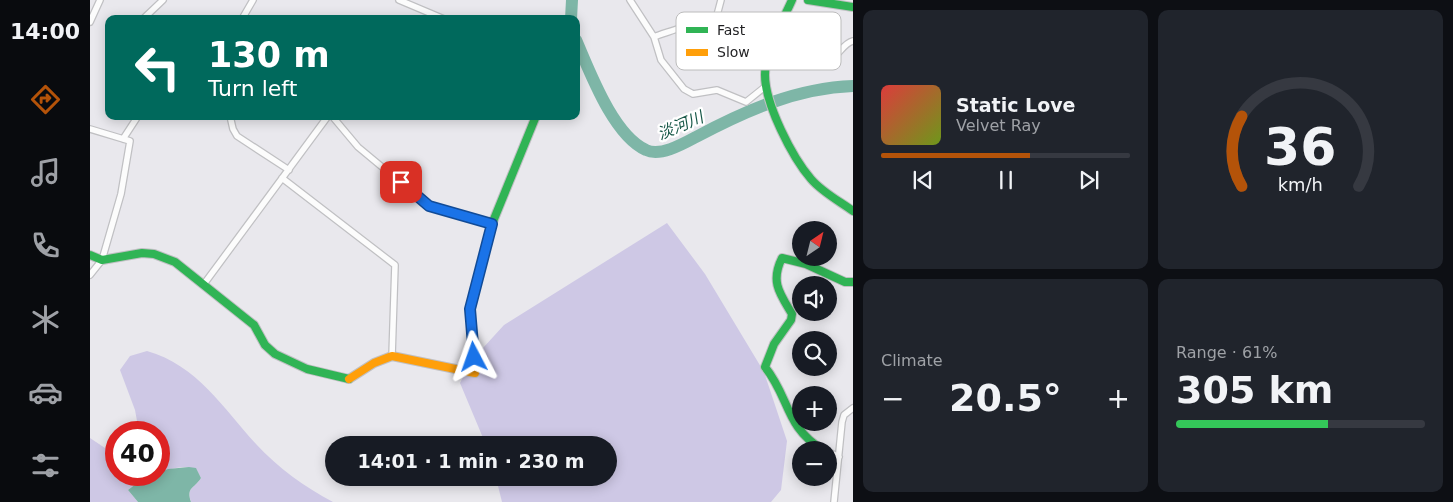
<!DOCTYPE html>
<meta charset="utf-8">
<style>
body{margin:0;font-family:"DejaVu Sans","Noto Sans JP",sans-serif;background:#20242c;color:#f1f3f6;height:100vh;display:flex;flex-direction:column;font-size:19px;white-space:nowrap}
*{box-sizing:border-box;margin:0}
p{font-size:16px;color:#9ea1a6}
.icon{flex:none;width:28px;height:28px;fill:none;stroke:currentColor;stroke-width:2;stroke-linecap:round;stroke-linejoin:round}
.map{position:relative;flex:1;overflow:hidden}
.sheet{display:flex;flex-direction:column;gap:10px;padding:10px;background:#0d0f14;width:600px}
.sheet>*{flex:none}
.hud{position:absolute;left:15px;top:15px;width:475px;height:105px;border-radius:10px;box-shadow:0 2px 12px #0003;background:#00695c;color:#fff;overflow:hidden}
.needle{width:32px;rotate:35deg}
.controls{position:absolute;left:702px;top:221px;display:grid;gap:10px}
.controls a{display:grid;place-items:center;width:45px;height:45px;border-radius:50%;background:#171b24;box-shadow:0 2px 12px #0003;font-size:25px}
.speed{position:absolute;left:15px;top:421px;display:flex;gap:10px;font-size:25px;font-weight:700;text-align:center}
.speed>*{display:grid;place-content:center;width:65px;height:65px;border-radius:50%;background:#171b24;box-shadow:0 2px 12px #0003;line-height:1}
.speed .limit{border:8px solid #d22;background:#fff;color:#111}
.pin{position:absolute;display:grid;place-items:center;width:42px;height:42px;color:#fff;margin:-21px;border-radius:10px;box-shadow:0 2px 8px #0006}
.me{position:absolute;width:55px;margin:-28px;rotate:356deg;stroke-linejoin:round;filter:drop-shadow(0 0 4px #0008)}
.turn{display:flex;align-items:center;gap:18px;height:105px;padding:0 20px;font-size:22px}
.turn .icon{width:65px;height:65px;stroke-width:2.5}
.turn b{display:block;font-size:35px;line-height:42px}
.big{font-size:38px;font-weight:800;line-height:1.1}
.sheet .card{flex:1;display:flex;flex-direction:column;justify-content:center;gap:8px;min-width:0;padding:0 18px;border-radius:10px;background:#20242c}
.sheet .dial{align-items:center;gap:0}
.dial svg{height:130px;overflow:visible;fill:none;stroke:#363941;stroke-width:7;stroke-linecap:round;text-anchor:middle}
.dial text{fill:#f1f3f6;stroke:none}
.song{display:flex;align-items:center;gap:15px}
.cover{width:60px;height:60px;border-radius:8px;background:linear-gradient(135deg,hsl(0 70% 55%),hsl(80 70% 35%))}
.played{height:5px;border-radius:2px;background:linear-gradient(90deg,#b45309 60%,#363941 60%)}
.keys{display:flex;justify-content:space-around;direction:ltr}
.heat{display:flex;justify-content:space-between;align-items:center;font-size:28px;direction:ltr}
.charge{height:8px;border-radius:4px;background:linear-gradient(90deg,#34c759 61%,#363941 0)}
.sheet .tiles{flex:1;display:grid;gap:10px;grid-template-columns:repeat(2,1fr)}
.trip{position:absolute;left:235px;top:436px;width:292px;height:50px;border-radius:25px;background:#171b24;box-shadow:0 2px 12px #0003;font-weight:800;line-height:50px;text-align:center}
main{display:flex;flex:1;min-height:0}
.dock{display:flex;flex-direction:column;width:90px;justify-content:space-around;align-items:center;background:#090b0e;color:#9ea1a6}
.dock .icon{width:35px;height:35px}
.dock .selected{color:#b45309}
.dock b{font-size:22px;color:#f1f3f6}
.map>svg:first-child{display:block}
.green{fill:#cec8e5}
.water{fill:#7eb6a7}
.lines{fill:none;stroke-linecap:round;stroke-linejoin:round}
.river{stroke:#7eb6a7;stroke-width:12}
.street-casing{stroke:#c0c0c3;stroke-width:8}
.fast-casing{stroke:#c0c0c3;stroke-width:10}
.slow-casing{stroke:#c0c0c3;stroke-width:10}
.street{stroke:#fcfcfc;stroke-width:5.5}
.fast{stroke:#30b455;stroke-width:8}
.slow{stroke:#ff9f0a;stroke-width:8}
.route-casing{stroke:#114b97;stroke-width:12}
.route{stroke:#1a73e8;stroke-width:9}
.labels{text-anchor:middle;stroke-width:4.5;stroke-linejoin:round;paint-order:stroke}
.water-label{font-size:16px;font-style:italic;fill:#185848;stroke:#fff}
.key{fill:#fff;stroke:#bcbcbc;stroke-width:1}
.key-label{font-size:14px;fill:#1f1f21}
</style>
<main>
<nav class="dock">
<b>14:00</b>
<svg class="icon selected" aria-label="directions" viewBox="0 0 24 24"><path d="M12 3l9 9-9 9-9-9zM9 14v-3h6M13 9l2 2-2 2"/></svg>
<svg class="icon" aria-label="music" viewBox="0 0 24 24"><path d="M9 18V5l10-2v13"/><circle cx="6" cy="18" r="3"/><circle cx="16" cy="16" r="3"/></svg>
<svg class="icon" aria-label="phone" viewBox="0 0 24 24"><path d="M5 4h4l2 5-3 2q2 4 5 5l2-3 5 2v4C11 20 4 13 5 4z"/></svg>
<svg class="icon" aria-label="climate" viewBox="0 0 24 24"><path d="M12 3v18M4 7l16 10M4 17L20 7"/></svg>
<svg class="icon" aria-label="car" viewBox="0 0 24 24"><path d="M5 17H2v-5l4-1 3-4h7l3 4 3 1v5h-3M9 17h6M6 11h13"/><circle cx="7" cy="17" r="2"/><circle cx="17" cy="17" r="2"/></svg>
<svg class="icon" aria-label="filters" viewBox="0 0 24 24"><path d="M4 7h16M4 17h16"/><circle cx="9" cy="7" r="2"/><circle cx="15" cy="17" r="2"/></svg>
</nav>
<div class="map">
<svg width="763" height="502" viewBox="0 0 763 502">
<rect width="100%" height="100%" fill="#e9e8ed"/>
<path class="green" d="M577 223 615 274 674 372 697 441 691 490 681 502H412L406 478H519V445H396L370 383 382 360 414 325Z
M57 351C107 365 133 408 166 444 188 468 215 487 243 502H101C96 487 104 489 111 478L106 469C94 465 80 468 69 473V432H49L45 410 30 370 40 356Z
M0 438 18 450 26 452V475H62L51 480 38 490 48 502H0Z"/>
<path class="water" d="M99 467 106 468 111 478C104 489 96 487 101 502H48L38 490 51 480 69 475V473L78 469Z"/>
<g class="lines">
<path class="river" d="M481 19 482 0
M486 40C500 72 523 135 556 150 570 157 593 144 606 137 655 111 706 88 763 86"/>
<g class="street-casing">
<path id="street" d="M309 0 354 19
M540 0 564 37 571 60 594 89 603 94 627 90 656 102 676 86
M53 19 73 0
M152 19 163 0
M0 22 10 0
M564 37C573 33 594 28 600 23L618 33 626 19 631 0
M684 45C701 57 724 73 745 56 751 51 755 43 763 41
M140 116 143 129 147 136 199 170
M242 116 268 147 339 206 402 224
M0 129 40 141 31 194 12 260 0 275
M33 139 48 116
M192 178 305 265 302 356
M114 284 238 116
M739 452 749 457
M744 502 752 422 754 415 763 408"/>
</g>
<g class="fast-casing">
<path id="fast" d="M702 0C692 23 675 49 675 75 675 104 702 157 721 179 732 192 749 201 763 211
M718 0 763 7
M0 255 12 260 52 253 64 254 85 262 164 325 175 345 185 354 217 369 259 379
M383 346 380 309 402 224 446 116
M733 450C695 427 700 398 675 367L684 344 701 320 702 314C690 294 680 282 692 258L716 264 755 282H763"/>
</g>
<g class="slow-casing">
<path id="slow" d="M259 379 284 363 302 356 385 373 383 346"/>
</g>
<use href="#street" class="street"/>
<use href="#fast" class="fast"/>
<use href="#slow" class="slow"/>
</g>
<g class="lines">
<g class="route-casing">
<path id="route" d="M311 182 339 206 402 224 380 309 384 357"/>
</g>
<use href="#route" class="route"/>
</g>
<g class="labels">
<g class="water-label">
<text transform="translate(590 125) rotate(-23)" y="6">淡河川</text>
</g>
</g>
<rect x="586" y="12" width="165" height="58" rx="8" class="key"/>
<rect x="596" y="27" width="22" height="6" fill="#30b455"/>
<rect x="596" y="49" width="22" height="7" fill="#ff9f0a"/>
<g class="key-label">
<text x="627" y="35">Fast</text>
<text x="627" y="57">Slow</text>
</g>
</svg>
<div class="controls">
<a><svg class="needle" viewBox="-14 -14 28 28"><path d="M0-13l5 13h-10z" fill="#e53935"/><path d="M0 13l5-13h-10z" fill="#9ea1a6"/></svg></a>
<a><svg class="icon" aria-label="sound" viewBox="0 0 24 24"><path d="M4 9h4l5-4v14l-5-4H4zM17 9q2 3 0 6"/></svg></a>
<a><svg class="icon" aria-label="search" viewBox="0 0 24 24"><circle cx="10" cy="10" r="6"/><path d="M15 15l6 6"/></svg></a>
<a>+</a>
<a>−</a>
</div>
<div class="speed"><div class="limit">40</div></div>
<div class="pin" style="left:311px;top:182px;background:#d93025"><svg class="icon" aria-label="arrive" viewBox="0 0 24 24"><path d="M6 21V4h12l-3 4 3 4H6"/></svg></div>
<svg class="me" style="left:384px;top:357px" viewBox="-20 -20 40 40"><path d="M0-17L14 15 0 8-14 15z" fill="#1a73e8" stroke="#fff" stroke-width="4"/></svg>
<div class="trip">14:01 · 1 min · 230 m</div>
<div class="hud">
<div class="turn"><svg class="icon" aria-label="left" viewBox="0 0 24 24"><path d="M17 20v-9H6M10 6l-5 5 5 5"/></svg><div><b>130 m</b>Turn left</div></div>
</div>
</div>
<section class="sheet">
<div class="tiles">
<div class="card">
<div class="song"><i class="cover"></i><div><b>Static Love</b><p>Velvet Ray</p></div></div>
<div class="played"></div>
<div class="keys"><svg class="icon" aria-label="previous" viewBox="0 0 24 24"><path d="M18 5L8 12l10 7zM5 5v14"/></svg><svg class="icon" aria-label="pause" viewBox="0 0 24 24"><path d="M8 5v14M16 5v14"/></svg><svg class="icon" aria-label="next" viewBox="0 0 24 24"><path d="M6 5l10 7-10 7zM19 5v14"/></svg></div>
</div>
<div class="card dial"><svg viewBox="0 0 100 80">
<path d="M14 69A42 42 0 1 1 86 69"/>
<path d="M14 69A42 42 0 0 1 14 26" stroke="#b45309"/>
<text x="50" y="56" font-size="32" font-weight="700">36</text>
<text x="50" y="72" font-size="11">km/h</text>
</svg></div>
<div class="card"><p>Climate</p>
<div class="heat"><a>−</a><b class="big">20.5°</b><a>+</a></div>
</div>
<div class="card"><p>Range · 61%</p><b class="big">305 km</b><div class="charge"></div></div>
</div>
</section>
</main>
